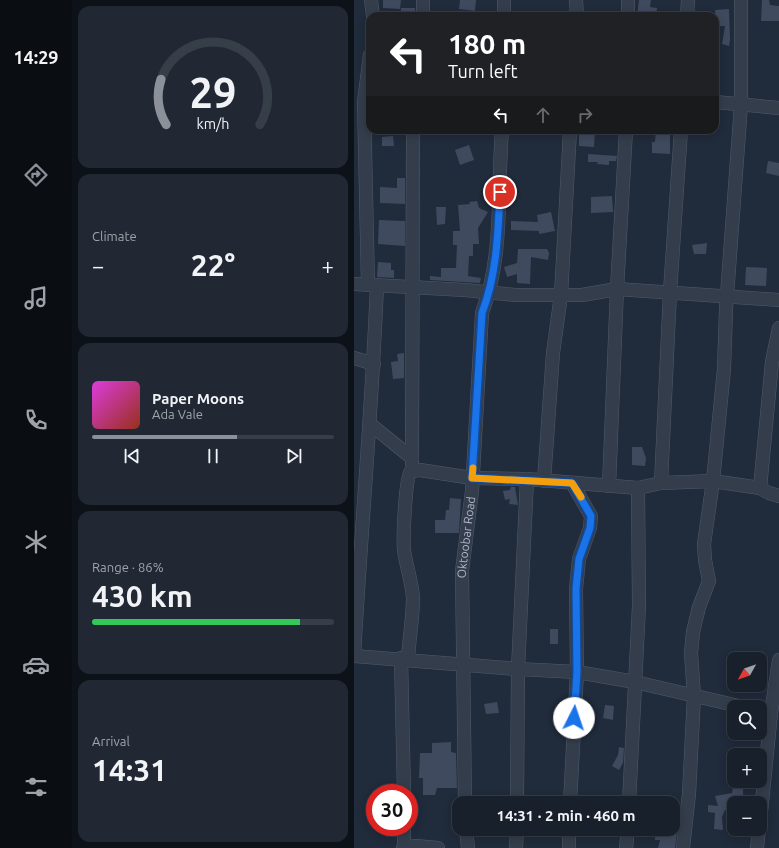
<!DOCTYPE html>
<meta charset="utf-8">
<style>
body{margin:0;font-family:Ubuntu,sans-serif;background:#212834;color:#f1f3f6;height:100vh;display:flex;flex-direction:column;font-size:15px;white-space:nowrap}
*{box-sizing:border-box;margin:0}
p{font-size:13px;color:#9fa3a9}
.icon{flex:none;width:22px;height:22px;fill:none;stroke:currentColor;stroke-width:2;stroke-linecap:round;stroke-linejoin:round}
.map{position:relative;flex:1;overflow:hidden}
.drawer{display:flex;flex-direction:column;gap:6px;padding:6px;background:#0d1218;width:282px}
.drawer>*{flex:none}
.guide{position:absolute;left:12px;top:12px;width:353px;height:122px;border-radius:12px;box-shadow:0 2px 10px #0003,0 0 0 1px #363e48;background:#202124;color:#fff;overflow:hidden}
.needle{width:26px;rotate:230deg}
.tools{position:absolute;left:373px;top:652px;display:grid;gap:8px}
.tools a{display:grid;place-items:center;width:40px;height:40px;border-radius:8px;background:#18202c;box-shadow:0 2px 10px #0003,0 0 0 1px #363e48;font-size:20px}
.speed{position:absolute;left:12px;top:784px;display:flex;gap:8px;font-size:20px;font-weight:700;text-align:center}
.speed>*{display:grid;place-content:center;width:52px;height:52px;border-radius:50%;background:#18202c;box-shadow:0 2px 10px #0003,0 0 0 1px #363e48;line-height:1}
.speed .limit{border:6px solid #d22;background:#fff;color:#111}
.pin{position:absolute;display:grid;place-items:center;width:34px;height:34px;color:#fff;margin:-17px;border:2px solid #fff;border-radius:50%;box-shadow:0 1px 4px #0007}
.me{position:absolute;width:44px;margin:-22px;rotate:4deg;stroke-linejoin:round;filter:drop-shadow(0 0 3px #0008)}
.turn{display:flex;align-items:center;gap:14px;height:84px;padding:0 16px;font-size:18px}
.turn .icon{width:52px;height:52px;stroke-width:2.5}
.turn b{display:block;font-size:28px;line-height:34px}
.lanes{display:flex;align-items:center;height:38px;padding:0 16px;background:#0003;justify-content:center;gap:20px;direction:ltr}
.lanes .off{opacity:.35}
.big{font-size:30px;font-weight:700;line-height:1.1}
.drawer .tile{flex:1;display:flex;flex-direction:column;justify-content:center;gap:6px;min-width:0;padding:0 14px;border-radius:12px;background:#212834}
.drawer .dial{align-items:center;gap:0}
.dial svg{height:104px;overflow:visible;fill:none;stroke:#363e48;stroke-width:7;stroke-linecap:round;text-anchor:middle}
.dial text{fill:#f1f3f6;stroke:none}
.song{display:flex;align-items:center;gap:12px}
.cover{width:48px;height:48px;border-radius:6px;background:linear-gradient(135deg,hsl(300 70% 55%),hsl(10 70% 35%))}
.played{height:4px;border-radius:2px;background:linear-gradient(90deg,#8c9099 60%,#363e48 60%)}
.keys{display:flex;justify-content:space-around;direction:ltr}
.heat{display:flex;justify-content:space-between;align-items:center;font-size:22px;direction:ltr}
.charge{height:6px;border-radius:3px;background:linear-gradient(90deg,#34c759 86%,#363e48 0)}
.trip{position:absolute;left:98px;top:796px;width:228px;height:40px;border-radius:12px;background:#18202c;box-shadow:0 2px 10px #0003,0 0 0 1px #363e48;font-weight:700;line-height:40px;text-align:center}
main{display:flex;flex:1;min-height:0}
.tabs{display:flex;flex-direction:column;width:72px;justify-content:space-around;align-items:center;background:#0a0d12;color:#9fa3a9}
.tabs .icon{width:28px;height:28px}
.tabs .current{color:#8c9099}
.tabs b{font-size:18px;color:#f1f3f6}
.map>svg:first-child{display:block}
.building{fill:#3f4a5e}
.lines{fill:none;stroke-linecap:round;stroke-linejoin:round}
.minor-casing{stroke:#525a69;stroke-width:14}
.minor{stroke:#343d4b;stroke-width:13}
.route-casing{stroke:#114b97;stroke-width:10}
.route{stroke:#1a73e8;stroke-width:7}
.slow{stroke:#f59e0b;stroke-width:7}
.labels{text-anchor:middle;stroke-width:4;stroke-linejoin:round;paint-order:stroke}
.street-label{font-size:12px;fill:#afb7c8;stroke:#1a2230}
</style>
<main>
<nav class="tabs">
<b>14:29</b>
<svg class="icon current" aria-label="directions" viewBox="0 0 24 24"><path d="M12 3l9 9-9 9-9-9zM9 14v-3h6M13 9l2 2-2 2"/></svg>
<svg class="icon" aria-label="music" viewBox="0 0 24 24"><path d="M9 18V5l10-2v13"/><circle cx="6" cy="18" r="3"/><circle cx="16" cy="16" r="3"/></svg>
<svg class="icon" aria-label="phone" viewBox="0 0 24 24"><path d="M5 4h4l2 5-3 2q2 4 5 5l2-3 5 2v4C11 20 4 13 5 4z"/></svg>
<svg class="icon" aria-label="climate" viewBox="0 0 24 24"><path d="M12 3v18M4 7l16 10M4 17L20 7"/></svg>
<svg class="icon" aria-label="car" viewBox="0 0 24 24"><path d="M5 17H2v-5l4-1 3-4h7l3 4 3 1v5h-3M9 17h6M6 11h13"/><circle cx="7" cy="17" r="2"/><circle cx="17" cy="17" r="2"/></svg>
<svg class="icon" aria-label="filters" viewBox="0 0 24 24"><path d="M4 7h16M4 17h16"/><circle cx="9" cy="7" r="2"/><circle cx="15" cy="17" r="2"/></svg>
</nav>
<section class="drawer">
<div class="tile dial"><svg viewBox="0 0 100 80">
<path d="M14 69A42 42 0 1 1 86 69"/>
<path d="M14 69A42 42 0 0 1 10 34" stroke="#8c9099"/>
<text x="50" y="56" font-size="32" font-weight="700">29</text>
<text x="50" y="72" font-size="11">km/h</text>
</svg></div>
<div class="tile"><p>Climate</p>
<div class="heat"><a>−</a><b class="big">22°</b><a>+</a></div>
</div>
<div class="tile">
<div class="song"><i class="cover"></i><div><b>Paper Moons</b><p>Ada Vale</p></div></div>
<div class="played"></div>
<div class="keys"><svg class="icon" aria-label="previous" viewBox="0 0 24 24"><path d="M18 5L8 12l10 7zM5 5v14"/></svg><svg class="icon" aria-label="pause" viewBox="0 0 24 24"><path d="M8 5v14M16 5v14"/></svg><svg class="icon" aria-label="next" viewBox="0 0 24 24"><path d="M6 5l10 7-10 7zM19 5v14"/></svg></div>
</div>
<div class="tile"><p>Range · 86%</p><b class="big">430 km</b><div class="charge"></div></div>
<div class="tile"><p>Arrival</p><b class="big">14:31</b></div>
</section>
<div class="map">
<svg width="425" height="848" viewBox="0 0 425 848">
<rect width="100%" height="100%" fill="#202b3b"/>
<path class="building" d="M29 0H47L46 9 29 8Z
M106 0H122L121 11 105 9Z
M285 0H297L296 7 303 8 302 16H283Z
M408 0H415L416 5 425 6V21H407Z
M47 8H61V16H47Z
M375 9 376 40 375 46 368 44 371 26H362L361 10Z
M225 130H241L240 147 225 146Z
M302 130H316V154L298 153V142H301Z
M39 136 40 146H28V137Z
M115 145 120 160 106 165 101 150Z
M234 154 263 156 262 161H255V165L243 164 244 162H234Z
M414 161 425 163V176L412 173Z
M43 178H51V204L26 203V187L43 188Z
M258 196 259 212 237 213V197Z
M123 201 125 208 134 212 124 228 125 244H119V256H115L114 276 127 278 126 283 76 280V276L87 277V268H102L103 245H99V231H106L104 205 116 204 115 202Z
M82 207H92L91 224 83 225Z
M197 212 201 231 185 234V231L157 230V221L184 222 183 215Z
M25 220 51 221V246L24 244Z
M353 243 352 254H340L338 245Z
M164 249H193L195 253 194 260 177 257 176 284 163 283V274L153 277 150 267 163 263Z
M24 262 37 263V270H40V278L23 277Z
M392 267 413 268 412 286 391 285Z
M50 353V378L39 379 37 362 44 361 43 354Z
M278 447H288L292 458 291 466 278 465Z
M157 487H161L164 505 155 504 156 499 151 500 149 491 156 490Z
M96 498 107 499 105 533H81V520H91L92 510H95Z
M196 629H204V644H196Z
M143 702 145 713 132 714 130 704Z
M251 705 260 706 259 720 249 718Z
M97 742V752L102 753 103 788H83L81 795H69V778H65L66 753H78V743Z
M265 747 270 748 269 763 265 770 258 766 264 755Z
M379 787H389V795H380V812L371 810 368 817 369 830 360 829 361 813 354 812V805L364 806 361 796 378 793Z
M33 827H42V837L31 836Z
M313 830 323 832 321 848H304L306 840H301V831Z"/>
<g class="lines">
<g class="minor-casing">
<g id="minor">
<path d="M17 0 19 16"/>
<path d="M69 0V16"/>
<path d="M222 0 223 16"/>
<path d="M150 16V0"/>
<path d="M274 16V0"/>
<path d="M333 16 334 0"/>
<path d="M361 102 425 108"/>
<path d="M0 284 111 290 161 295H228L263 289 425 300"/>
<path d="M14 285 10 102 16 55"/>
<path d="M0 358 20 364"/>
<path d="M16 424 58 458V463"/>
<path d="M58 458 59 130"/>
<path d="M190 481 199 353 207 295 216 130"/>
<path d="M307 483 316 292 327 130"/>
<path d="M255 486 263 289 272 130"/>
<path d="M406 488 418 362 425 328"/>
<path d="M0 655C7 532 18 409 23 285"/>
<path d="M0 656 164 669 223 672 281 682 389 707"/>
<path d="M47 658 50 793"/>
<path d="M54 659C55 639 59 618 59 598 58 581 52 566 50 550 49 538 51 478 57 471L66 470 118 478 173 479 284 488 307 483 359 481 406 488 415 493 425 496"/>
<path id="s1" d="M111 803 108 571 118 491 128 313C150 254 143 191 148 130"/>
<path d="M163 803 164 669 173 479"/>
<path d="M216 803 223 672 222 589 225 559 236 528 237 516 218 483"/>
<path d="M275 803 285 606 284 488"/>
<path d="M406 822 417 713 425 660"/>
<path d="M50 827V848"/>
<path d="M112 829 114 848"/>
<path d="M49 848 62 846 84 848"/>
<path d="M162 848 163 829"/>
<path d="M215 848V829"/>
<path d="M272 848 274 829"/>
<path d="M329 848 335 794 340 696 337 653 339 632 345 607 355 581 351 560 350 544 359 481 370 369 372 309 387 105V0"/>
<path d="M403 848 405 829"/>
</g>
</g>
<use href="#minor" class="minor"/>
</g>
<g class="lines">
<g class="route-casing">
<path id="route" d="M146 192C144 233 143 274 128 313L118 478 218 483 237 516 236 528 225 559 222 589 223 672 220 718"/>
</g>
<use href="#route" class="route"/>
<path class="slow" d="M119 468 118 478 218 483 227 497"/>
</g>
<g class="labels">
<g class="street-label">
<text dy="4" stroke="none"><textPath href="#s1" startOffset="266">Oktoobar Road</textPath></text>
</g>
</g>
</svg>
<div class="tools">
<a><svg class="needle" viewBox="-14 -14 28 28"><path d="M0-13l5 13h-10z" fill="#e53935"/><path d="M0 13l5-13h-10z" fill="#9fa3a9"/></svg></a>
<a><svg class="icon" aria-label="search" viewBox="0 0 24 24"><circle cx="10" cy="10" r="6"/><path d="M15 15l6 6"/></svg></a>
<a>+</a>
<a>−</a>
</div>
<div class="speed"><div class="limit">30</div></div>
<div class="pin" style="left:146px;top:192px;background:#d93025"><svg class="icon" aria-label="arrive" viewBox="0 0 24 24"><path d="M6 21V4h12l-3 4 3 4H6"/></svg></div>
<svg class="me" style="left:220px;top:718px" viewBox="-20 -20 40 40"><circle r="19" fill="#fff"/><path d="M0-13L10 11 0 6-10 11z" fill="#1a73e8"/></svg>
<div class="trip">14:31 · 2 min · 460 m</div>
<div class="guide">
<div class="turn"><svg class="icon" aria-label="left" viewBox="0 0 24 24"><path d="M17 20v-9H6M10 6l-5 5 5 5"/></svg><div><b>180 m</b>Turn left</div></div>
<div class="lanes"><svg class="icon" aria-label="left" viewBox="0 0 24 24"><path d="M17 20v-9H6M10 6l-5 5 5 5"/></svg><svg class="icon off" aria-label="ahead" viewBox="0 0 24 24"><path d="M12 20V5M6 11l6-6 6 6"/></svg><svg class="icon off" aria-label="right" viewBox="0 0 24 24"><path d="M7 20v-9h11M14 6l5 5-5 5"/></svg></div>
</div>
</div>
</main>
